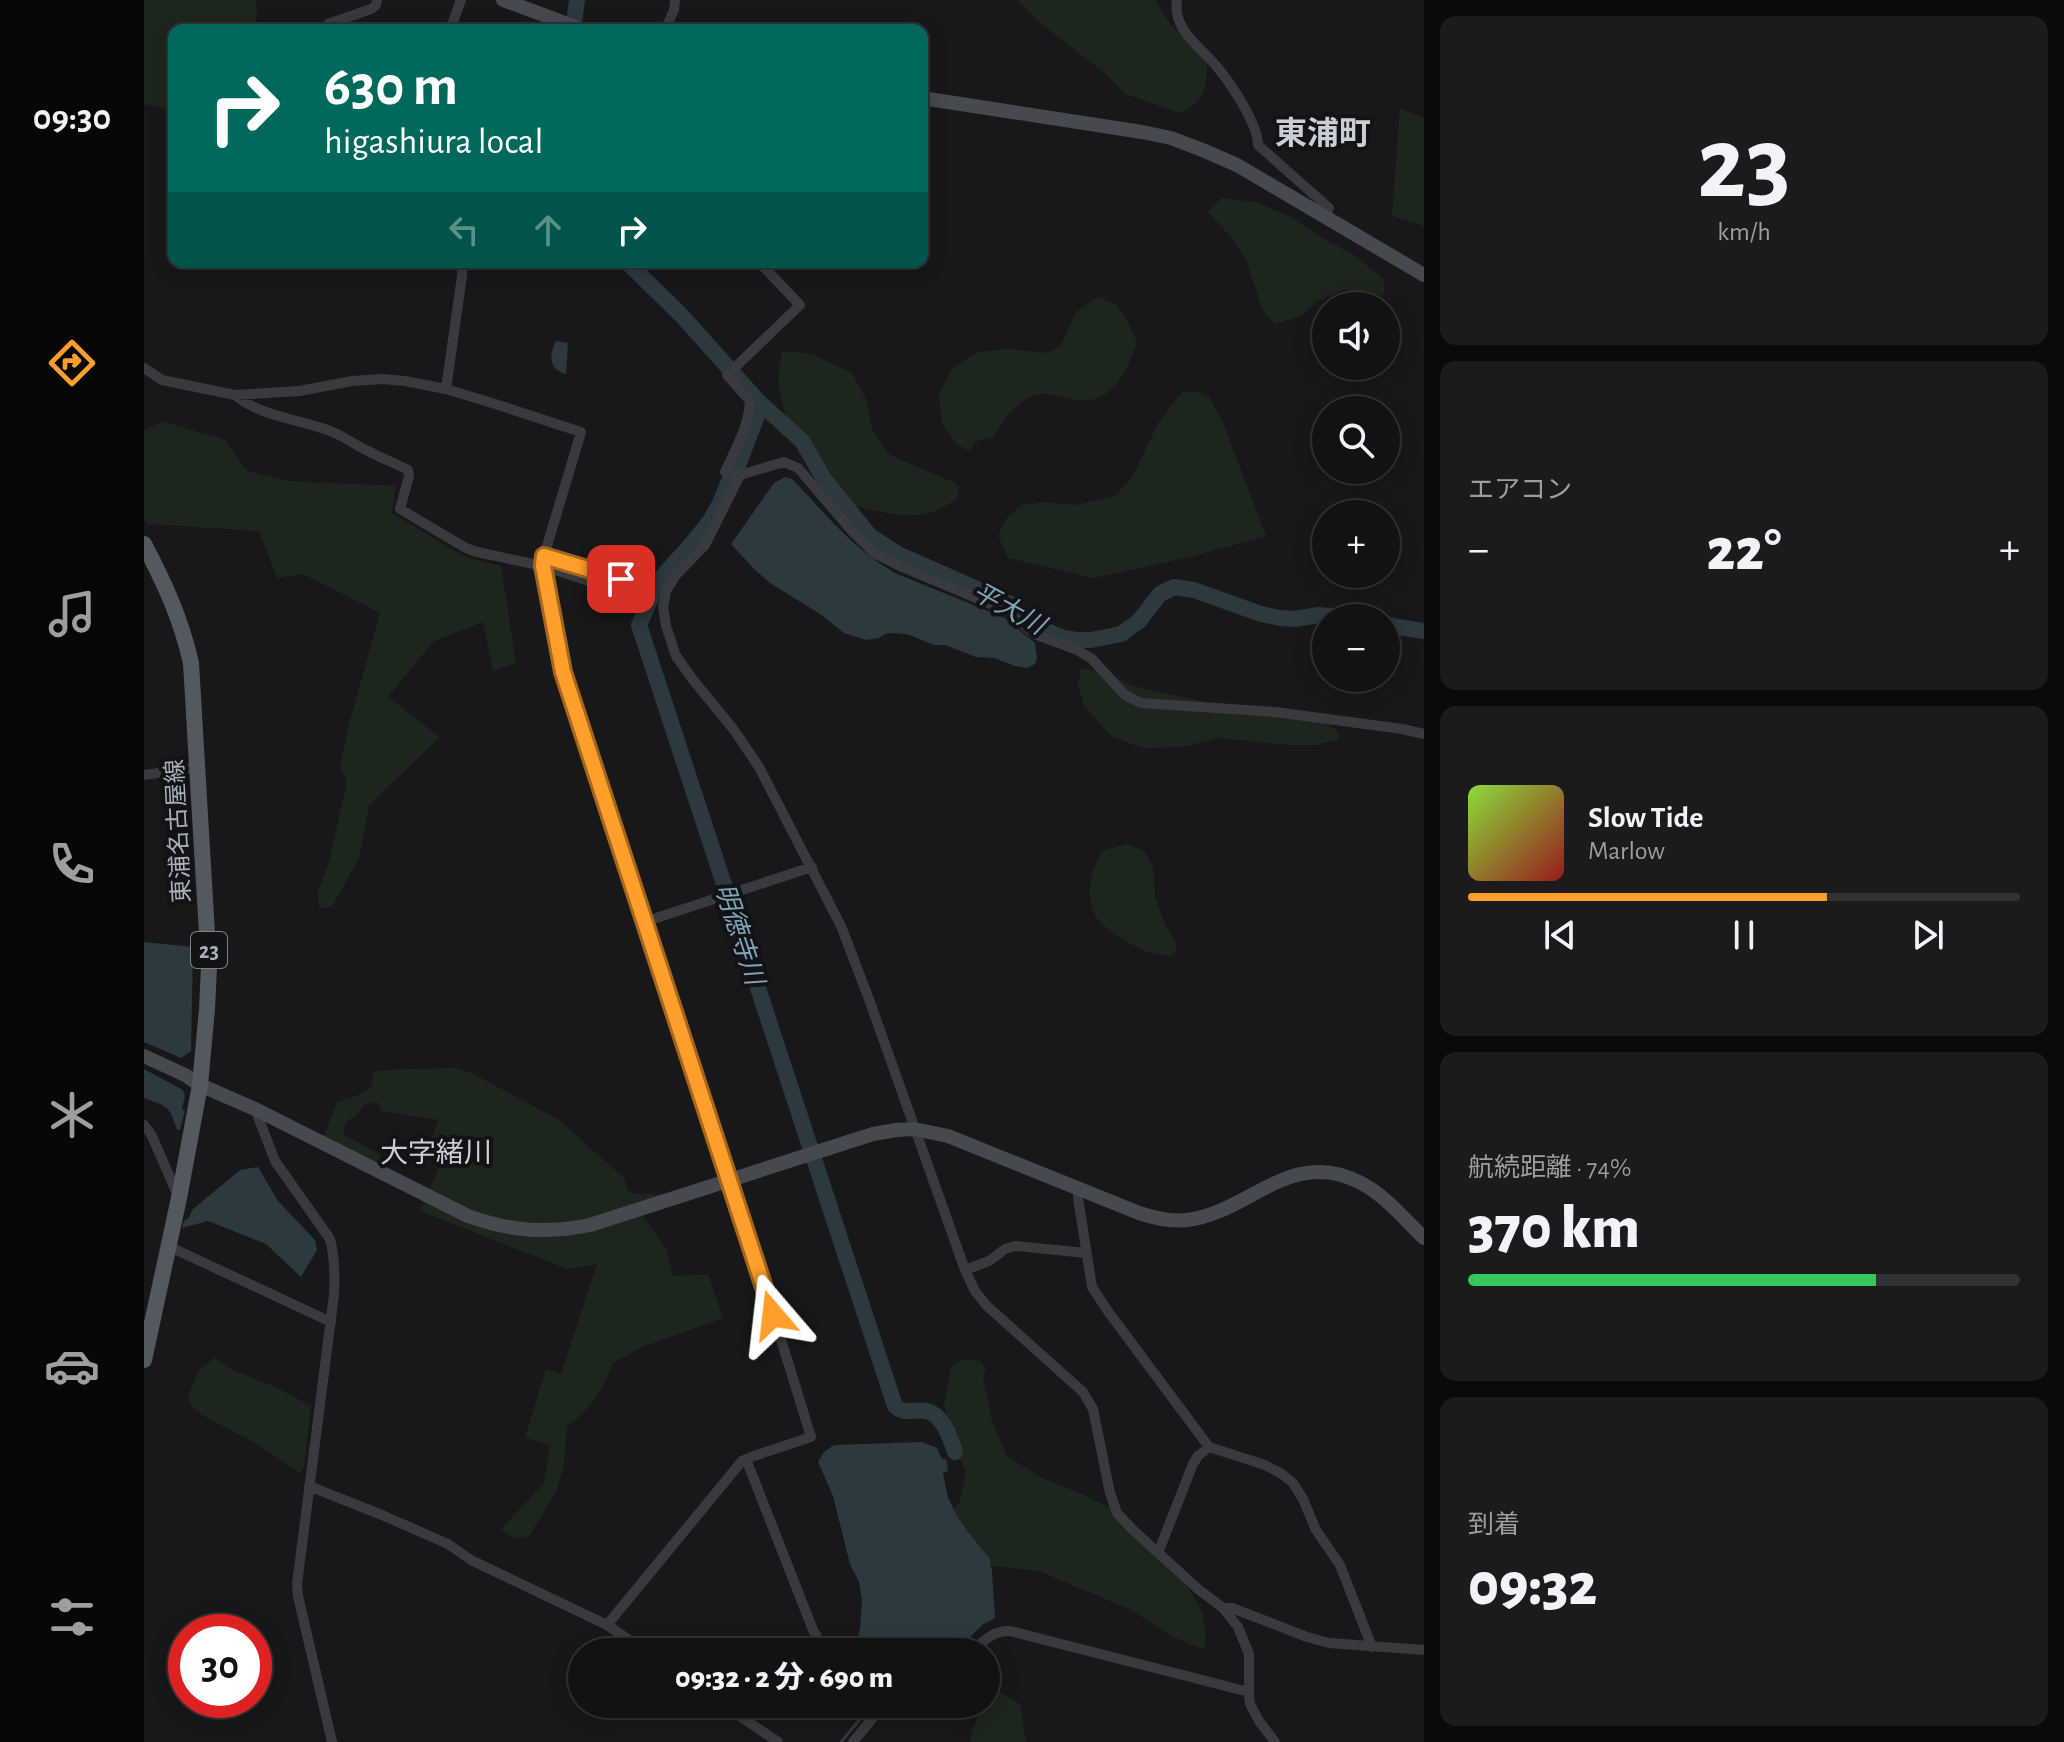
<!DOCTYPE html>
<html lang="ja">
<meta charset="utf-8">
<style>
body{margin:0;font-family:"Alegreya Sans","Noto Sans JP",sans-serif;background:#1b1b1d;color:#f1f3f6;height:100vh;display:flex;flex-direction:column;font-size:30px;white-space:nowrap}
*{box-sizing:border-box;margin:0}
p{font-size:26px;color:#9c9ea0}
.icon{flex:none;width:44px;height:44px;fill:none;stroke:currentColor;stroke-width:2;stroke-linecap:round;stroke-linejoin:round}
.map{position:relative;flex:1;overflow:hidden}
.sheet{display:flex;flex-direction:column;gap:16px;padding:16px;background:#0a0a0b;width:640px}
.sheet>*{flex:none}
.guide{position:absolute;left:24px;top:24px;width:760px;height:244px;border-radius:16px;box-shadow:0 4px 20px #0003,0 0 0 2px #313234;background:#00695c;color:#fff;overflow:hidden}
.controls{position:absolute;left:1168px;top:292px;display:grid;gap:16px}
.controls a{display:grid;place-items:center;width:88px;height:88px;border-radius:50%;background:#121214;box-shadow:0 4px 20px #0003,0 0 0 2px #313234;font-size:40px}
.speed{position:absolute;left:24px;top:1614px;display:flex;gap:16px;font-size:40px;font-weight:700;text-align:center}
.speed>*{display:grid;place-content:center;width:104px;height:104px;border-radius:50%;background:#121214;box-shadow:0 4px 20px #0003,0 0 0 2px #313234;line-height:1}
.speed .limit{border:12px solid #d22;background:#fff;color:#111}
.pin{position:absolute;display:grid;place-items:center;width:68px;height:68px;color:#fff;margin:-34px;border-radius:16px;box-shadow:0 4px 12px #0006}
.me{position:absolute;width:88px;margin:-44px;rotate:343deg;stroke-linejoin:round;filter:drop-shadow(0 0 6px #0008)}
.turn{display:flex;align-items:center;gap:28px;height:168px;padding:0 24px;font-size:36px}
.turn .icon{width:104px;height:104px;stroke-width:2.5}
.turn b{display:block;font-size:56px;line-height:68px}
.lanes{display:flex;align-items:center;height:76px;padding:0 24px;background:#0003;justify-content:center;gap:40px;direction:ltr}
.lanes .off{opacity:.35}
.big{font-size:60px;font-weight:800;line-height:1.1}
.sheet .tile{flex:1;display:flex;flex-direction:column;justify-content:center;gap:12px;min-width:0;padding:0 28px;border-radius:16px;background:#1b1b1d}
.sheet .dial{align-items:center;gap:0}
.dial b{font-size:104px;line-height:1}
.song{display:flex;align-items:center;gap:24px}
.cover{width:96px;height:96px;border-radius:12px;background:linear-gradient(135deg,hsl(90 70% 55%),hsl(0 70% 35%))}
.played{height:8px;border-radius:4px;background:linear-gradient(90deg,#ff9e2b 65%,#313234 65%)}
.keys{display:flex;justify-content:space-around;direction:ltr}
.heat{display:flex;justify-content:space-between;align-items:center;font-size:44px;direction:ltr}
.charge{height:12px;border-radius:6px;background:linear-gradient(90deg,#34c759 74%,#313234 0)}
.trip{position:absolute;left:424px;top:1638px;width:432px;height:80px;border-radius:40px;background:#121214;box-shadow:0 4px 20px #0003,0 0 0 2px #313234;font-weight:800;line-height:80px;text-align:center}
main{display:flex;flex:1;min-height:0}
.menu{display:flex;flex-direction:column;width:144px;justify-content:space-around;align-items:center;background:#070708;color:#9c9ea0}
.menu .icon{width:56px;height:56px}
.menu .current{color:#ff9e2b}
.menu b{font-size:36px;color:#f1f3f6}
.map>svg:first-child{display:block}
.green{fill:#1d261d}
.water{fill:#2c393f}
.lines{fill:none;stroke-linecap:round;stroke-linejoin:round}
.stream{stroke:#2c393f;stroke-width:3}
.river{stroke:#2c393f;stroke-width:16}
.street{stroke:#383a3f;stroke-width:10}
.secondary{stroke:#464a50;stroke-width:14}
.primary{stroke:#54585f;stroke-width:16}
.route-casing{stroke:#a6671c;stroke-width:20}
.route{stroke:#ff9e2b;stroke-width:14}
.labels{text-anchor:middle;stroke-width:8;stroke-linejoin:round;paint-order:stroke}
.shield{fill:#131315;stroke:#7c8189;stroke-width:2}
.shield-label{font-size:22px;font-weight:bold;fill:#a9b0bb}
.street-label{font-size:24px;fill:#a9b0bb;stroke:#131315}
.water-label{font-size:26px;font-style:italic;fill:#7da4b9;stroke:#131315}
.quarter-label{font-size:28px;fill:#cacfd7;stroke:#131315}
.district-label{font-size:32px;font-weight:bold;fill:#cacfd7;stroke:#131315}
</style>
<main>
<nav class="menu">
<b>09:30</b>
<svg class="icon current" aria-label="directions" viewBox="0 0 24 24"><path d="M12 3l9 9-9 9-9-9zM9 14v-3h6M13 9l2 2-2 2"/></svg>
<svg class="icon" aria-label="music" viewBox="0 0 24 24"><path d="M9 18V5l10-2v13"/><circle cx="6" cy="18" r="3"/><circle cx="16" cy="16" r="3"/></svg>
<svg class="icon" aria-label="phone" viewBox="0 0 24 24"><path d="M5 4h4l2 5-3 2q2 4 5 5l2-3 5 2v4C11 20 4 13 5 4z"/></svg>
<svg class="icon" aria-label="climate" viewBox="0 0 24 24"><path d="M12 3v18M4 7l16 10M4 17L20 7"/></svg>
<svg class="icon" aria-label="car" viewBox="0 0 24 24"><path d="M5 17H2v-5l4-1 3-4h7l3 4 3 1v5h-3M9 17h6M6 11h13"/><circle cx="7" cy="17" r="2"/><circle cx="17" cy="17" r="2"/></svg>
<svg class="icon" aria-label="filters" viewBox="0 0 24 24"><path d="M4 7h16M4 17h16"/><circle cx="9" cy="7" r="2"/><circle cx="15" cy="17" r="2"/></svg>
</nav>
<div class="map">
<svg width="1280" height="1742" viewBox="0 0 1280 1742">
<rect width="100%" height="100%" fill="#18181a"/>
<path class="green" d="M0 0H112L113 14 109 30H30V111L0 104Z
M873 0H1011L1028 26 1063 58C1064 84 1061 103 1036 113L981 94 963 75 896 23Z
M1256 108 1280 118V226L1248 216Z
M1077 198 1111 202 1146 216 1177 237 1209 254 1239 279 1241 295H1220L1200 289 1174 301 1156 316 1132 324 1122 315 1118 308 1102 260 1086 236 1064 212Z
M954 297 972 304 984 322 993 342C982 373 969 405 930 400 920 398 909 393 899 394 876 394 860 420 849 437L832 441 825 451 813 444 798 424 795 395 808 369 834 352 863 349 904 353 917 345 932 312Z
M638 351 668 354 708 373 723 401 728 429 746 455 809 482 815 487 813 498C792 515 771 518 744 513 729 511 710 507 698 498 664 472 641 429 635 387 633 376 637 362 638 351Z
M1049 391 1065 397 1079 422 1122 536 1050 556 950 578 864 558 854 536 862 519 877 505 901 502 932 505 971 496 989 476 1014 423 1038 392Z
M18 421 81 440 103 471 144 481 252 486 248 513 319 556 357 566 372 663 349 671 339 622 289 642 244 697 296 737 225 805 215 858 188 907 175 908 174 893 186 858 203 781 196 767 206 720 236 613 159 574 133 578 115 531 3 524 0 517V431Z
M937 669C962 670 979 684 1002 689 1061 703 1121 713 1181 722L1193 731 1195 739 1174 745H1146L1074 738 1038 747 1000 748 968 737 940 706 934 685Z
M982 844 999 850 1009 866 1011 896 1021 924 1033 945 1032 951 1027 956C1020 955 1013 955 1007 953 992 948 956 928 950 913 941 891 948 870 958 851Z
M313 1068 332 1075 415 1120 480 1178 485 1193 534 1195 496 1212 522 1249 529 1276 564 1274 579 1318 498 1347 469 1363C456 1395 449 1405 423 1427L419 1469 412 1492 385 1536 370 1539 357 1529 400 1483 406 1446 381 1437 402 1369 417 1374 453 1264 423 1269 276 1211 299 1158 283 1148 295 1120 237 1111 234 1102 220 1105 214 1114 201 1123 200 1135 237 1155 233 1164 179 1137 193 1102 210 1097 228 1087 229 1072 241 1070Z
M70 1358 89 1370 134 1388 167 1406 160 1467 156 1473 111 1443 58 1415 48 1407 44 1396 55 1370Z
M818 1359 836 1361 842 1369 839 1378 849 1424 863 1456 898 1478 936 1493 972 1511 1010 1542 1035 1572 1058 1612 1062 1633 1060 1650 1027 1636 987 1610 895 1571 848 1566 818 1555 798 1528 816 1501 822 1472 809 1440 800 1403 807 1367Z
M855 1692 876 1704 882 1742H826C831 1719 837 1705 855 1692Z"/>
<path class="water" d="M412 341 424 343 422 374C404 369 405 355 412 341Z
M641 477 648 479C680 512 710 550 751 573L861 618 891 643 893 659 891 664 883 668 871 666 850 658 832 657 801 645H790L763 634 744 633 734 638 722 640 700 633 676 614 626 583 610 569 587 544 630 483Z
M0 942 49 947 47 1051 37 1058 0 1042Z
M0 1069 39 1090 41 1096 38 1109 41 1111 36 1130H33C25 1105 24 1107 0 1098Z
M114 1167 134 1201 171 1240 173 1250 157 1277 122 1244 64 1221 38 1228 40 1221 45 1218 48 1210 96 1170Z
M778 1442 793 1448 798 1459H802L804 1471 799 1473 804 1498 813 1516 824 1532 845 1558 848 1571 851 1618 838 1625 812 1652H711L716 1628 718 1600 715 1582 706 1564 689 1496 674 1462 680 1452 690 1445Z"/>
<g class="lines">
<path class="stream" d="M697 1742 721 1713 716 1704"/>
<path class="river" d="M429 30 433 0
M483 262 538 316 615 402 658 441 680 479 726 536 754 554 867 604 888 624 897 629 920 638 932 640H947L977 634 995 621 1016 594 1030 587 1050 590 1117 614 1136 618 1150 619 1175 615 1204 618
M615 402 614 413 592 471 585 481 575 505 566 521 545 547 515 580 495 625 751 1406C761 1415 770 1409 782 1411 799 1414 806 1438 811 1452
M1242 625 1280 631"/>
<path class="street" d="M1033 0C1028 30 1057 47 1074 68 1087 84 1114 124 1114 145L1185 208 1181 218
M184 24 227 9 232 5 233 0
M306 30 317 0
M521 30 530 10 531 0
M615 262 656 305 583 375 606 401C605 426 591 450 581 472L596 475 640 462 654 468 708 531 730 553 758 567 863 611 890 634 931 649 947 658 981 695 997 703 1131 712 1258 729 1280 734
M0 368 18 380 91 395 155 391 208 381 239 379 261 381 302 389 348 403 437 432 400 556 399 566 419 672 627 1307 667 1437 607 1457 598 1461 463 1625
M302 389 318 276V267L316 262
M91 395C118 418 159 419 191 433 202 438 213 446 224 451 237 458 251 463 264 470L265 476 256 509 322 548 333 552 399 566 499 599
M596 475 561 545 532 575 522 591 519 607 522 626 532 656 550 681 590 730 615 767 697 926 726 1002 821 1270 831 1291 842 1305 939 1392 949 1409 966 1493 973 1513 988 1529 1054 1589 1079 1608 1094 1627 1105 1654V1696L1106 1704 1115 1721 1131 1742
M400 556 503 587
M0 775 54 767
M500 922 668 867
M111 1109 131 1161 186 1239C191 1258 191 1276 190 1295L153 1584 154 1596 188 1742
M0 1125 7 1134 35 1198
M934 1189V1198L948 1287 963 1310 1065 1447 1121 1465 1138 1474 1149 1483 1159 1499 1172 1530 1196 1565 1228 1647
M24 1246 187 1322
M821 1270 845 1261 861 1249 871 1246 942 1253
M602 1459 669 1630 681 1652
M165 1486 238 1515 304 1544 327 1560 463 1625 503 1652
M1014 1553 1049 1464 1054 1456 1065 1447
M1079 1608H1088L1163 1637 1185 1643 1280 1650
M829 1652C838 1641 850 1630 866 1631L1105 1692
M578 1704 634 1742
M725 1704 732 1714
M709 1742 732 1714 758 1704"/>
<path class="secondary" d="M359 0 440 30
M778 98 998 132 1027 138 1061 151 1093 165 1280 275
M0 1056 41 1075 56 1085 111 1109 324 1216C366 1231 401 1234 446 1225L729 1134 752 1130 770 1129 804 1136 995 1213C1010 1218 1026 1222 1043 1220 1105 1213 1146 1147 1215 1182 1240 1194 1260 1219 1280 1238"/>
<path class="primary" d="M0 544C21 584 37 619 47 663L65 967 63 1009 56 1085 35 1198 0 1360"/>
</g>
<g class="lines">
<g class="route-casing">
<path id="route" d="M477 579 400 556 399 566 419 672 629 1315"/>
</g>
<use href="#route" class="route"/>
</g>
<g class="labels">
<rect class="shield" x="47" y="932" width="36" height="36" rx="6"/>
<g class="shield-label">
<text x="65" y="958">23</text>
</g>
<g class="street-label">
<text transform="translate(34 831) rotate(-93)" y="8">東浦名古屋線</text>
</g>
<g class="water-label">
<text transform="translate(865 608) rotate(29)" y="9">平大川</text>
<text transform="translate(596 934) rotate(72)" y="9">明徳寺川</text>
</g>
<g class="quarter-label">
<text x="292" y="1162">大字緒川</text>
</g>
<g class="district-label">
<text x="1179" y="144">東浦町</text>
</g>
</g>
</svg>
<div class="controls">
<a><svg class="icon" aria-label="sound" viewBox="0 0 24 24"><path d="M4 9h4l5-4v14l-5-4H4zM17 9q2 3 0 6"/></svg></a>
<a><svg class="icon" aria-label="search" viewBox="0 0 24 24"><circle cx="10" cy="10" r="6"/><path d="M15 15l6 6"/></svg></a>
<a>+</a>
<a>−</a>
</div>
<div class="speed"><div class="limit">30</div></div>
<div class="pin" style="left:477px;top:579px;background:#d93025"><svg class="icon" aria-label="arrive" viewBox="0 0 24 24"><path d="M6 21V4h12l-3 4 3 4H6"/></svg></div>
<svg class="me" style="left:629px;top:1315px" viewBox="-20 -20 40 40"><path d="M0-17L14 15 0 8-14 15z" fill="#ff9e2b" stroke="#fff" stroke-width="4"/></svg>
<div class="trip">09:32 · 2 分 · 690 m</div>
<div class="guide">
<div class="turn"><svg class="icon" aria-label="right" viewBox="0 0 24 24"><path d="M7 20v-9h11M14 6l5 5-5 5"/></svg><div><b>630 m</b>higashiura local</div></div>
<div class="lanes"><svg class="icon off" aria-label="left" viewBox="0 0 24 24"><path d="M17 20v-9H6M10 6l-5 5 5 5"/></svg><svg class="icon off" aria-label="ahead" viewBox="0 0 24 24"><path d="M12 20V5M6 11l6-6 6 6"/></svg><svg class="icon" aria-label="right" viewBox="0 0 24 24"><path d="M7 20v-9h11M14 6l5 5-5 5"/></svg></div>
</div>
</div>
<section class="sheet">
<div class="tile dial"><b>23</b><p>km/h</p></div>
<div class="tile"><p>エアコン</p>
<div class="heat"><a>−</a><b class="big">22°</b><a>+</a></div>
</div>
<div class="tile">
<div class="song"><i class="cover"></i><div><b>Slow Tide</b><p>Marlow</p></div></div>
<div class="played"></div>
<div class="keys"><svg class="icon" aria-label="previous" viewBox="0 0 24 24"><path d="M18 5L8 12l10 7zM5 5v14"/></svg><svg class="icon" aria-label="pause" viewBox="0 0 24 24"><path d="M8 5v14M16 5v14"/></svg><svg class="icon" aria-label="next" viewBox="0 0 24 24"><path d="M6 5l10 7-10 7zM19 5v14"/></svg></div>
</div>
<div class="tile"><p>航続距離 · 74%</p><b class="big">370 km</b><div class="charge"></div></div>
<div class="tile"><p>到着</p><b class="big">09:32</b></div>
</section>
</main>
